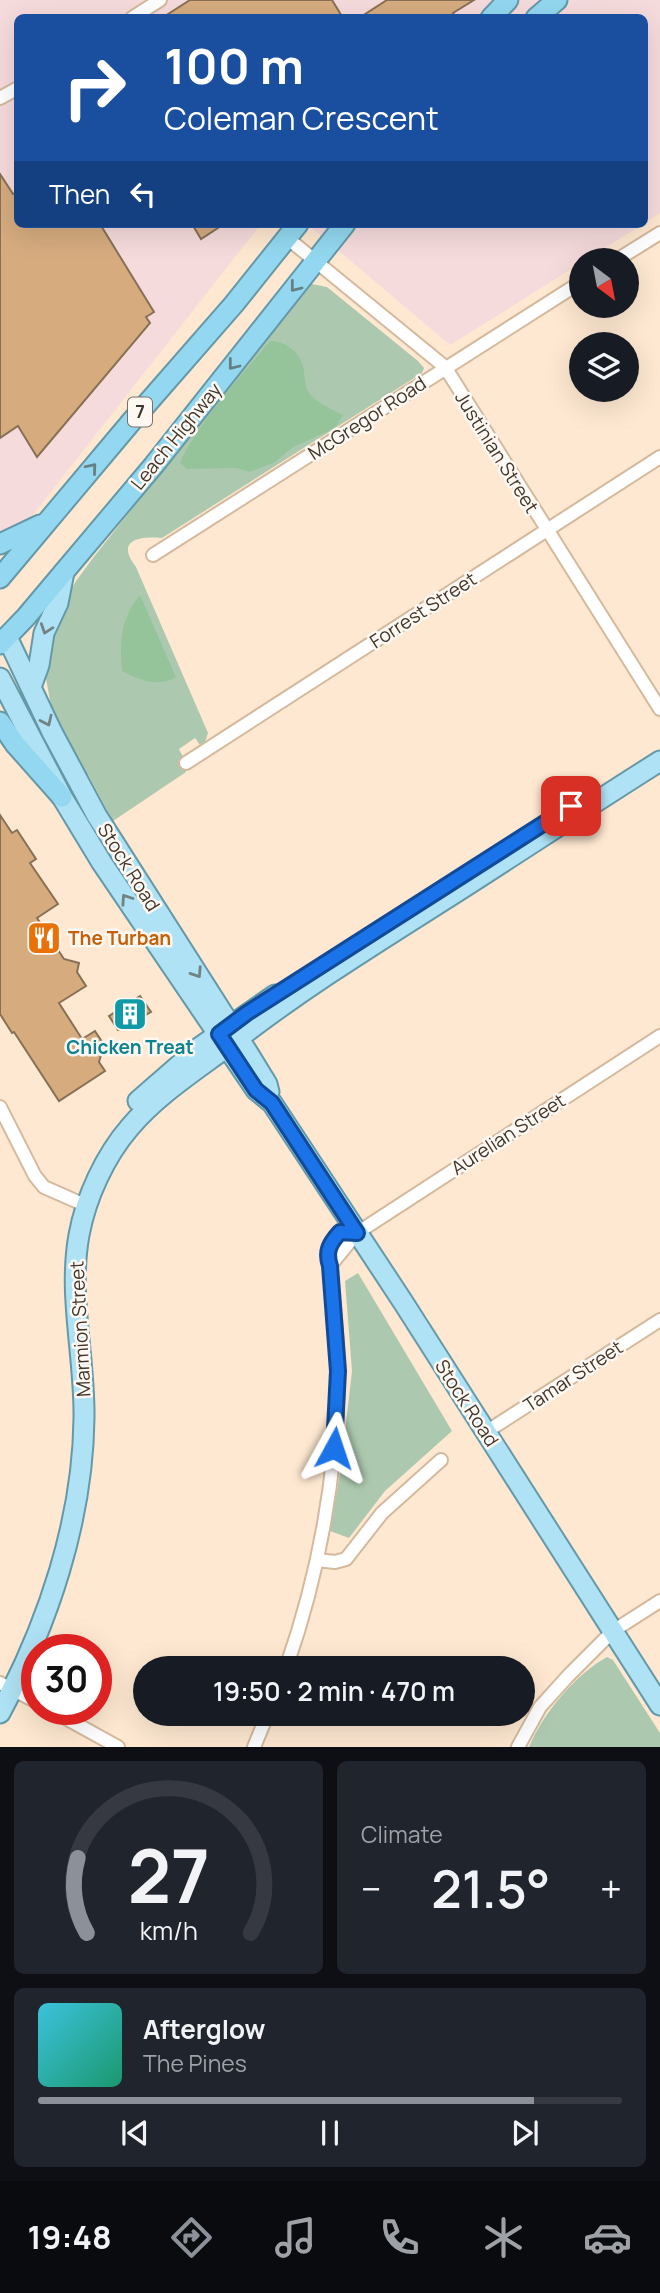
<!DOCTYPE html>
<meta charset="utf-8">
<style>
body{margin:0;font-family:Manrope,sans-serif;background:#20242c;color:#f1f3f6;height:100vh;display:flex;flex-direction:column;font-size:26px;white-space:nowrap}
*{box-sizing:border-box;margin:0}
p{font-size:23px;color:#9ea1a6}
.icon{flex:none;width:38px;height:38px;fill:none;stroke:currentColor;stroke-width:2;stroke-linecap:round;stroke-linejoin:round}
.map{position:relative;height:1747px;overflow:hidden}
.side{display:flex;flex-direction:column;gap:14px;padding:14px;background:#0d0f14;flex:1}
.side>*{flex:none}
.hud{position:absolute;left:14px;top:14px;width:634px;height:214px;border-radius:10px;box-shadow:0 7px 28px #0002;background:#1a4fa0;color:#fff;overflow:hidden}
.needle{width:46px;rotate:148deg}
.buttons{position:absolute;left:569px;top:248px;display:grid;gap:14px}
.buttons a{display:grid;place-items:center;width:70px;height:70px;border-radius:50%;background:#171b24;box-shadow:0 7px 28px #0002;font-size:35px}
.speed{position:absolute;left:21px;top:1634px;display:flex;gap:14px;font-size:35px;font-weight:700;text-align:center}
.speed>*{display:grid;place-content:center;width:91px;height:91px;border-radius:50%;background:#171b24;box-shadow:0 7px 28px #0002;line-height:1}
.speed .limit{border:10px solid #d22;background:#fff;color:#111}
.pin{position:absolute;display:grid;place-items:center;width:60px;height:60px;color:#fff;margin:-30px;border-radius:14px;box-shadow:0 4px 10px #0006}
.me{position:absolute;width:77px;margin:-38px;rotate:5deg;stroke-linejoin:round;filter:drop-shadow(0 0 5px #0008)}
.turn{display:flex;align-items:center;gap:24px;height:147px;padding:0 35px;font-size:32px}
.turn .icon{width:91px;height:91px;stroke-width:2.5}
.turn b{display:block;font-size:49px;line-height:60px}
.then{display:flex;align-items:center;height:66px;padding:0 35px;background:#0003;gap:14px;font-size:26px}
.big{font-size:52px;font-weight:600;line-height:1.1}
.side .card{flex:1;display:flex;flex-direction:column;justify-content:center;gap:10px;min-width:0;padding:0 24px;border-radius:10px;background:#20242c}
.side .dial{align-items:center;gap:0}
.dial svg{height:182px;overflow:visible;fill:none;stroke:#363941;stroke-width:7;stroke-linecap:round;text-anchor:middle}
.dial text{fill:#f1f3f6;stroke:none}
.song{display:flex;align-items:center;gap:21px}
.cover{width:84px;height:84px;border-radius:10px;background:linear-gradient(135deg,hsl(190 70% 55%),hsl(160 70% 35%))}
.played{height:7px;border-radius:4px;background:linear-gradient(90deg,#8c9099 85%,#363941 85%)}
.keys{display:flex;justify-content:space-around;direction:ltr}
.heat{display:flex;justify-content:space-between;align-items:center;font-size:38px;direction:ltr}
.side .tiles{flex:1;display:grid;gap:14px;grid-template-columns:1fr 1fr}
.card:last-child{grid-column:span 2}
.trip{position:absolute;left:133px;top:1656px;width:402px;height:70px;border-radius:35px;background:#171b24;box-shadow:0 7px 28px #0002;font-weight:600;line-height:70px;text-align:center}
.tab-bar{display:flex;height:112px;justify-content:space-around;align-items:center;background:#090b0e;color:#9ea1a6}
.tab-bar .icon{width:49px;height:49px}
.tab-bar .current{color:#8c9099}
.tab-bar b{font-size:32px;color:#f1f3f6}
.map>svg:first-child{display:block}
.industrial{fill:#f6dbdc}
.green{fill:#acc9af}
.forest{fill:#95c49b}
.building{fill:#d6ac7f;stroke:#887055;stroke-width:2}
.lines{fill:none;stroke-linecap:round;stroke-linejoin:round}
.minor-casing{stroke:#d4b99d;stroke-width:16}
.primary-casing{stroke:#6599a8;stroke-width:23}
.trunk-casing{stroke:#6599a8;stroke-width:23}
.minor{stroke:#fff;stroke-width:12}
.primary{stroke:#aee2f4;stroke-width:19}
.trunk{stroke:#93d8f0;stroke-width:19}
.oneway{stroke:#667f84}
.oneway2{stroke:#728385}
.route-casing{stroke:#114b97;stroke-width:18}
.route{stroke:#1a73e8;stroke-width:12}
.labels{text-anchor:middle;stroke-width:5;stroke-linejoin:round;paint-order:stroke}
.shield{fill:#fef8f3;stroke:#7a7067;stroke-width:2}
.shield-label{font-size:18px;font-weight:bold;fill:#41362b}
.street-label{font-size:19px;fill:#41362b;stroke:#fef8f3}
.food-label{font-size:19px;font-weight:bold;fill:#c56008;stroke:#fef8f3;text-anchor:start}
.culture-label{font-size:19px;font-weight:bold;fill:#0d838f;stroke:#fef8f3}
</style>
<div class="map">
<svg width="660" height="1747" viewBox="0 0 660 1747">
<rect width="100%" height="100%" fill="#fee8d1"/>
<path class="industrial" d="M0 0H660V213L644 223V18H18V224H261L28 521 0 536Z
M307 224H643L450 345Z"/>
<path class="green" d="M312 284 327 287 418 361 424 368 422 373 162 538C139 536 115 540 136 567L208 733 205 742 200 745 195 738 179 749 183 757 178 761 186 772 113 821 90 778 69 748 51 706 45 673 53 622 76 581 93 558 305 289Z
M358 1273 452 1431 385 1491 349 1538 330 1531 341 1467 352 1371 345 1281Z
M607 1657 613 1660 660 1733V1747H529C544 1712 575 1675 607 1657Z"/>
<path class="forest" d="M270 341C285 341 299 351 303 366 305 373 304 382 307 389 313 402 332 409 343 415L335 428 293 447 275 462 250 472 236 468 187 469 180 463C201 418 239 379 270 341Z
M140 595 176 677C157 688 140 680 122 671 119 643 121 617 140 595Z"/>
<path class="building" d="M190 0H332L343 18H162Z
M387 0H474L453 13 456 18H359Z
M0 174 13 194 18 191V224H100L154 312 146 317 150 323 37 457 18 426 0 438Z
M192 224H224L201 239Z
M0 815 12 833 17 830 36 859 30 863 58 904 37 918 64 959 79 963 77 972 86 986 59 1003 82 1039 95 1031 104 1045 99 1062 105 1071 59 1101 14 1032 12 1033 0 1014Z
M140 996 151 1012 118 1030 109 1016Z"/>
<g class="lines">
<g class="minor-casing">
<path id="minor" d="M132 18 160 0
M0 98 18 88
M286 237 445 367 660 709
M615 261 660 233
M153 555 581 282
M186 763 660 457
M0 1107 35 1176 44 1187 87 1206
M330 1266 357 1233 660 1036
M486 1432 660 1320
M317 1560 335 1562 346 1559 382 1513 441 1460
M286 1668C319 1574 337 1473 338 1373 338 1337 333 1301 330 1266 325 1251 330 1244 340 1232L357 1233
M0 1683 37 1702
M51 1710 118 1747
M254 1747 268 1713
M518 1747 540 1707 568 1676 613 1631 660 1601"/>
</g>
<g class="primary-casing">
<path id="primary" d="M7 637 52 732 97 816 248 1053 267 1084 269 1092
M0 678 62 797 102 863 239 1065 256 1090 272 1103 403 1302 660 1705
M31 687 39 665 44 633 58 603 64 572
M138 1101 200 1047 275 995
M0 1713C48 1624 83 1520 84 1418 85 1357 68 1295 79 1235 86 1197 105 1156 130 1127 159 1093 198 1069 232 1043 304 987 381 940 458 891 525 848 592 804 660 761"/>
</g>
<g class="trunk-casing">
<path id="trunk" d="M491 18 508 0
M536 18 557 0
M0 544 40 525
M0 578 131 422 234 304 298 224
M0 644 26 617 154 465 345 224
M0 722 15 744 62 797"/>
</g>
<use href="#minor" class="minor"/>
<use href="#primary" class="primary"/>
<use href="#trunk" class="trunk"/>
</g>
<defs><path id="oneway-chevron" d="M-2-3.5L2.5 0L-2 3.5" fill="none" stroke-width="1.6" stroke-linecap="round" stroke-linejoin="round" transform="scale(1.75)"/></defs>
<g class="oneway">
<use href="#oneway-chevron" transform="translate(295 287) rotate(128)"/>
<use href="#oneway-chevron" transform="translate(233 365) rotate(128)"/>
<use href="#oneway-chevron" transform="translate(92 468) rotate(-50)"/>
</g>
<g class="oneway2">
<use href="#oneway-chevron" transform="translate(46 629) rotate(109)"/>
<use href="#oneway-chevron" transform="translate(47 721) rotate(65)"/>
<use href="#oneway-chevron" transform="translate(126 899) rotate(-124)"/>
<use href="#oneway-chevron" transform="translate(197 973) rotate(57)"/>
</g>
<g class="lines">
<g class="route-casing">
<path id="route" d="M334 1448 338 1371 330 1266C325 1251 330 1243 340 1232L357 1233 272 1103 256 1090 219 1034 247 1013 571 806"/>
</g>
<use href="#route" class="route"/>
</g>
<defs>
<g id="restaurant-square" transform="scale(1.75)"><rect x="-9" y="-9" width="18" height="18" rx="4" fill="#e8710a" stroke="#fef8f3"/><path d="M-5-6h1v4h1v-4h1v4h1v-4h1v5L-1.5 .5V6h-2V.5L-5-1ZM5-6V6H3V1.5H1.5Q1.5-4 5-6Z" fill="#fff"/></g>
<g id="building-square" transform="scale(1.75)"><rect x="-9" y="-9" width="18" height="18" rx="4" fill="#0f9aa8" stroke="#fef8f3"/><path d="M-4-6H4V6H1V3H-1V6H-4ZM-2.5-4.3h1.7v1.8h-1.7ZM.8-4.3h1.7v1.8H.8ZM-2.5-1h1.7V.8h-1.7ZM.8-1h1.7V.8H.8Z" fill="#fff"/></g>
</defs>
<g fill-rule="evenodd">
<use href="#restaurant-square" x="44" y="938"/>
<use href="#building-square" x="130" y="1014"/>
</g>
<g class="labels">
<rect class="shield" x="128" y="397.5" width="24" height="29" rx="5"/>
<g class="shield-label">
<text x="140" y="418">7</text>
</g>
<g class="street-label">
<text transform="translate(367 418) rotate(-33)" y="7">McGregor Road</text>
<text transform="translate(176 436) rotate(-51)" y="7">Leach Highway</text>
<text transform="translate(497 452) rotate(58)" y="7">Justinian Street</text>
<text transform="translate(423 610) rotate(-33)" y="7">Forrest Street</text>
<text transform="translate(129 867) rotate(58)" y="7">Stock Road</text>
<text transform="translate(508 1134) rotate(-33)" y="7">Aurelian Street</text>
<text transform="translate(80 1329) rotate(-93)" y="7">Marmion Street</text>
<text transform="translate(573 1376) rotate(-33)" y="7">Tamar Street</text>
<text transform="translate(467 1403) rotate(57)" y="7">Stock Road</text>
</g>
<g class="food-label">
<text x="68" y="945">The Turban</text>
</g>
<g class="culture-label">
<text x="130" y="1054">Chicken Treat</text>
</g>
</g>
</svg>
<div class="buttons">
<a><svg class="needle" viewBox="-14 -14 28 28"><path d="M0-13l5 13h-10z" fill="#e53935"/><path d="M0 13l5-13h-10z" fill="#9ea1a6"/></svg></a>
<a><svg class="icon" aria-label="layers" viewBox="0 0 24 24"><path d="M12 4l9 5-9 5-9-5zM3 14l9 5 9-5"/></svg></a>
</div>
<div class="speed"><div class="limit">30</div></div>
<div class="pin" style="left:571px;top:806px;background:#d93025"><svg class="icon" aria-label="arrive" viewBox="0 0 24 24"><path d="M6 21V4h12l-3 4 3 4H6"/></svg></div>
<svg class="me" style="left:334px;top:1448px" viewBox="-20 -20 40 40"><path d="M0-17L14 15 0 8-14 15z" fill="#1a73e8" stroke="#fff" stroke-width="4"/></svg>
<div class="trip">19:50 · 2 min · 470 m</div>
<div class="hud">
<div class="turn"><svg class="icon" aria-label="right" viewBox="0 0 24 24"><path d="M7 20v-9h11M14 6l5 5-5 5"/></svg><div><b>100 m</b>Coleman Crescent</div></div>
<div class="then">Then<svg class="icon" aria-label="left" viewBox="0 0 24 24"><path d="M17 20v-9H6M10 6l-5 5 5 5"/></svg></div>
</div>
</div>
<section class="side">
<div class="tiles">
<div class="card dial"><svg viewBox="0 0 100 80">
<path d="M14 69A42 42 0 1 1 86 69"/>
<path d="M14 69A42 42 0 0 1 10 36" stroke="#8c9099"/>
<text x="50" y="56" font-size="32" font-weight="700">27</text>
<text x="50" y="72" font-size="11">km/h</text>
</svg></div>
<div class="card"><p>Climate</p>
<div class="heat"><a>−</a><b class="big">21.5°</b><a>+</a></div>
</div>
<div class="card">
<div class="song"><i class="cover"></i><div><b>Afterglow</b><p>The Pines</p></div></div>
<div class="played"></div>
<div class="keys"><svg class="icon" aria-label="previous" viewBox="0 0 24 24"><path d="M18 5L8 12l10 7zM5 5v14"/></svg><svg class="icon" aria-label="pause" viewBox="0 0 24 24"><path d="M8 5v14M16 5v14"/></svg><svg class="icon" aria-label="next" viewBox="0 0 24 24"><path d="M6 5l10 7-10 7zM19 5v14"/></svg></div>
</div>
</div>
</section>
<nav class="tab-bar">
<b>19:48</b>
<svg class="icon current" aria-label="directions" viewBox="0 0 24 24"><path d="M12 3l9 9-9 9-9-9zM9 14v-3h6M13 9l2 2-2 2"/></svg>
<svg class="icon" aria-label="music" viewBox="0 0 24 24"><path d="M9 18V5l10-2v13"/><circle cx="6" cy="18" r="3"/><circle cx="16" cy="16" r="3"/></svg>
<svg class="icon" aria-label="phone" viewBox="0 0 24 24"><path d="M5 4h4l2 5-3 2q2 4 5 5l2-3 5 2v4C11 20 4 13 5 4z"/></svg>
<svg class="icon" aria-label="climate" viewBox="0 0 24 24"><path d="M12 3v18M4 7l16 10M4 17L20 7"/></svg>
<svg class="icon" aria-label="car" viewBox="0 0 24 24"><path d="M5 17H2v-5l4-1 3-4h7l3 4 3 1v5h-3M9 17h6M6 11h13"/><circle cx="7" cy="17" r="2"/><circle cx="17" cy="17" r="2"/></svg>
</nav>
